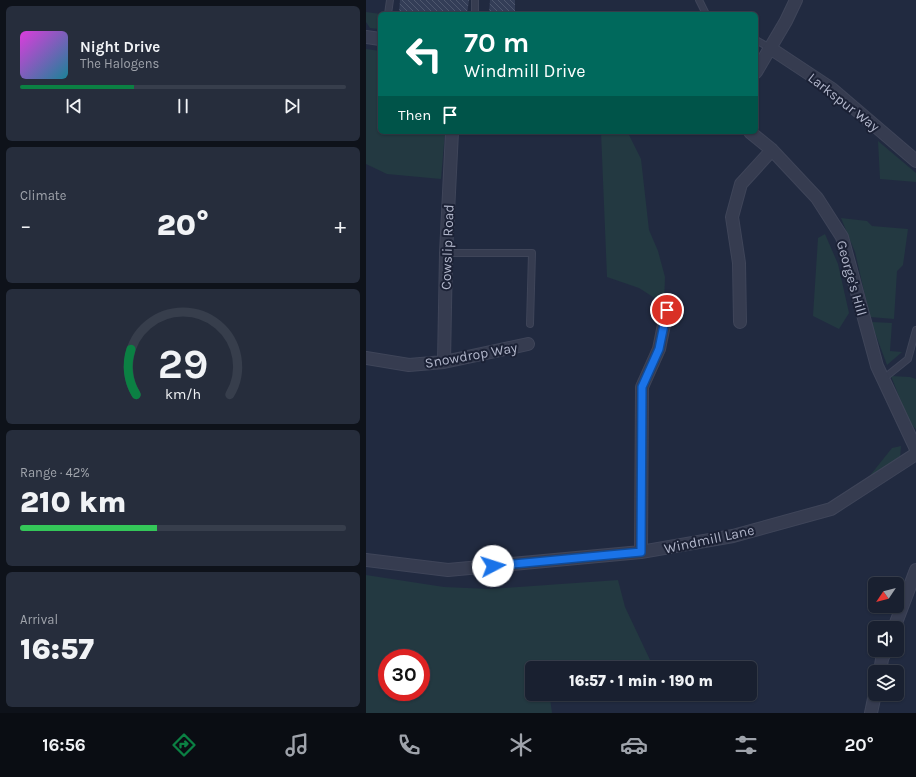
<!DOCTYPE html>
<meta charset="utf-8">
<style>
body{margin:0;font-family:Karla,sans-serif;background:#262d3c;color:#f1f3f6;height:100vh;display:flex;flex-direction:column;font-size:15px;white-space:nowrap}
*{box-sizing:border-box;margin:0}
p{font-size:13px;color:#9fa3ab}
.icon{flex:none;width:22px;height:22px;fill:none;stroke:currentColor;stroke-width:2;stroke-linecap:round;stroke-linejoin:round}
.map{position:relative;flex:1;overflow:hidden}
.panel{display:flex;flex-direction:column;gap:6px;padding:6px;background:#0e121a;width:366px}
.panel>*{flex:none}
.top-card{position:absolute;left:12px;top:12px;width:380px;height:122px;border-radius:6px;box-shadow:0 1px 3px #0004,0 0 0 1px #373e4c;background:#00695c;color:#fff;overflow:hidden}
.needle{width:26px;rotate:235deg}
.tools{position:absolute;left:502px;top:577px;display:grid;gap:8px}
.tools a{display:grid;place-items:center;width:36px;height:36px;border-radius:6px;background:#192030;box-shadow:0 1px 3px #0004,0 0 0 1px #373e4c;font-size:20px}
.speed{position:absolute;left:12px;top:649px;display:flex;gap:8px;font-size:20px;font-weight:700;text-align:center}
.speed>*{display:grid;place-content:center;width:52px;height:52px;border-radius:50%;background:#192030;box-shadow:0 1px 3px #0004,0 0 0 1px #373e4c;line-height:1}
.speed .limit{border:6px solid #d22;background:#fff;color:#111}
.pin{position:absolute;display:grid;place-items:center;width:34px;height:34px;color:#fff;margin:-17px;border:2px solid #fff;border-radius:50%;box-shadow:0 1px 4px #0007}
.me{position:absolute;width:44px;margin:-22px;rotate:85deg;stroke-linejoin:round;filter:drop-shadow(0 0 3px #0008)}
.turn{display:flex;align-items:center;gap:14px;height:84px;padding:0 20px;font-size:18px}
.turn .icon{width:52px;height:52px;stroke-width:2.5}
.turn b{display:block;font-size:28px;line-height:34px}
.then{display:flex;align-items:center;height:38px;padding:0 20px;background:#0003;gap:8px;font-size:15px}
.big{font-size:30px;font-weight:800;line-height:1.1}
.panel .widget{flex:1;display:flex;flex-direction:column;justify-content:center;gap:6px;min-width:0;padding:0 14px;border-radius:6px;background:#262d3c}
.panel .dial{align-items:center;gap:0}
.dial svg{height:104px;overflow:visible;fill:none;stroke:#373e4c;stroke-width:7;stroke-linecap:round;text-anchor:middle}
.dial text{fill:#f1f3f6;stroke:none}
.song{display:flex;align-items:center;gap:12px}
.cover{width:48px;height:48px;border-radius:6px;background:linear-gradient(135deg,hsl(300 70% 55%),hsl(190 70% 35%))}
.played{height:4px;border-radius:2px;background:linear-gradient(90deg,#0b8043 35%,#373e4c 35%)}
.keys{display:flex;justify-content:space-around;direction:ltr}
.heat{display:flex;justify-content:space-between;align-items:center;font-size:22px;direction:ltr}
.charge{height:6px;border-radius:3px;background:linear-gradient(90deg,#34c759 42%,#373e4c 0)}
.trip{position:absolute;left:159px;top:661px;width:232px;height:40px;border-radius:6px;background:#192030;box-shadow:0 1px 3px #0004,0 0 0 1px #373e4c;font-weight:800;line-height:40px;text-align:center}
.menu{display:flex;height:64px;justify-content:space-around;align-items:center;background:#0a0d13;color:#9fa3ab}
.menu .icon{width:28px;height:28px}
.menu .selected{color:#0b8043}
.menu b{font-size:18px;color:#f1f3f6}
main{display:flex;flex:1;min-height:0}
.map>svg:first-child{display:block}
.grass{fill:#233941;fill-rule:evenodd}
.building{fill:url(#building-back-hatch)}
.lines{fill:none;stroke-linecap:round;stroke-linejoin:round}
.lane-casing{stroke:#3f4559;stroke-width:8}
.street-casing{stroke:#3f4559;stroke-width:14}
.lane{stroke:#363c50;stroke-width:6}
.street{stroke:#363c50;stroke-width:12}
.route-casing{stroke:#114b97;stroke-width:10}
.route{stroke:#1a73e8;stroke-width:7}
.labels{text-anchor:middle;stroke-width:4;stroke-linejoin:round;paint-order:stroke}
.street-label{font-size:14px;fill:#b2b7cb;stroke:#1b2135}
</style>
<main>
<section class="panel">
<div class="widget">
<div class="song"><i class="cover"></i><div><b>Night Drive</b><p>The Halogens</p></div></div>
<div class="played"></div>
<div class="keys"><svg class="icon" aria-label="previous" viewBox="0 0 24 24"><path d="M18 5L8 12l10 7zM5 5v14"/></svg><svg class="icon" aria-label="pause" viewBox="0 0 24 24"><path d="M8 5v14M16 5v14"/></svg><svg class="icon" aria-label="next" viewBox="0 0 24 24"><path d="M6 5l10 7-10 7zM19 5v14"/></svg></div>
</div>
<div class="widget"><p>Climate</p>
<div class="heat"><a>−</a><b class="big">20°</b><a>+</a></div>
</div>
<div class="widget dial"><svg viewBox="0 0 100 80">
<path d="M14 69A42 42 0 1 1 86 69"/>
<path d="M14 69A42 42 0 0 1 10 34" stroke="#0b8043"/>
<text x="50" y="56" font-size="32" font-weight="700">29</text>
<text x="50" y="72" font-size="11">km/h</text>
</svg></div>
<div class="widget"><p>Range · 42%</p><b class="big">210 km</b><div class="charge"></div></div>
<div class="widget"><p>Arrival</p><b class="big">16:57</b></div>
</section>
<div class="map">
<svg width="550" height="713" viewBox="0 0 550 713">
<defs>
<pattern id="building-back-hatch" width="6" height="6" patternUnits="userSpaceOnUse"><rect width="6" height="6" fill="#333d57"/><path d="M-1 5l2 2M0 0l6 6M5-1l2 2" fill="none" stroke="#4e576e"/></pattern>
</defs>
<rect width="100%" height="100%" fill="#212a40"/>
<path class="grass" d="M0 12 15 14 13 29 4 28 0 22Z
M0 49 14 51V132H79L75 179 21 174 0 164Z
M235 132H263V135L275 159 283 230 292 251 299 277 298 304 273 288 241 277Z
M512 141 550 173V182L514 179Z
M475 218 501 221 506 226 542 229 537 265 531 271 528 319 504 317 489 252Z
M459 234 472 264 483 313 473 329 447 316 452 238Z
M505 322 526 323 524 351 536 352 521 365Z
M525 376 544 377 550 379V429L543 422Z
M535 446 534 459 502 478 526 448Z
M0 575 78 587 124 589 252 580 259 607 285 662 272 668H166V694H196L184 698 186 713H0ZM21 658H55V692H21Z"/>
<path class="building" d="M34 0H103L101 14H33Z
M124 0H149V14H123Z"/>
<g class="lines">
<g class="lane-casing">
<path id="lane" d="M333 0 340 14
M22 14 24 0
M109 14V0
M390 40 404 48
M80 253H166L164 324
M517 379 542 359 550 330"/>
</g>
<g class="street-casing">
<path id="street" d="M0 37 14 39
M404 48 466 89 550 161
M390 72 420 21 430 0
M384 132 406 150 451 198 476 237 511 366 550 449
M374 322 373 263 366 217 375 184 406 150
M0 358 43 365 78 362 162 344
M78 362 80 253 86 132
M275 552 276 387 293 349 301 310
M0 560 82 570 275 552 367 536 465 509 550 454
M528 628 550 570
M514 672 516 659 520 650
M505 713 509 694"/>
</g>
<use href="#lane" class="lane"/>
<use href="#street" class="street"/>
</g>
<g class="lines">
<g class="route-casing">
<path id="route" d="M127 566 275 552 276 387 293 349 301 310"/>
</g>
<use href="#route" class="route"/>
</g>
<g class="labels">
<g class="street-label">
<text transform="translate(478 102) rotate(38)" y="5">Larkspur Way</text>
<text transform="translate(81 247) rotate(-88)" y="5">Cowslip Road</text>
<text transform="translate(486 278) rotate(74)" y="5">George's Hill</text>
<text transform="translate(105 355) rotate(-10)" y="5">Snowdrop Way</text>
<text transform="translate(343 539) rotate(-12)" y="5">Windmill Lane</text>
</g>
</g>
</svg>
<div class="tools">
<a><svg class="needle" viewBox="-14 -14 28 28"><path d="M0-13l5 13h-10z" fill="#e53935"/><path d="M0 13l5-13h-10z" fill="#9fa3ab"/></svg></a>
<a><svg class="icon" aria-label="sound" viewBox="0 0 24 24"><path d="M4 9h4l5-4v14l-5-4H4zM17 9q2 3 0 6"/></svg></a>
<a><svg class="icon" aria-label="layers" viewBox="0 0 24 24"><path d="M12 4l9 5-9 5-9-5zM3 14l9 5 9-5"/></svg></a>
</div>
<div class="speed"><div class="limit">30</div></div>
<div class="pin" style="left:301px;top:310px;background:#d93025"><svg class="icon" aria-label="arrive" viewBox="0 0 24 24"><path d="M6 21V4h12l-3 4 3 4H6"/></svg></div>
<svg class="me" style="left:127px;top:566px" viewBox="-20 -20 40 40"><circle r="19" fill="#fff"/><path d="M0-13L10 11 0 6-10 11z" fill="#1a73e8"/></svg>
<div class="trip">16:57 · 1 min · 190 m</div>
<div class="top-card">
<div class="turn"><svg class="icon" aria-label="left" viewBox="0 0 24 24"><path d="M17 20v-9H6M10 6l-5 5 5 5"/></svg><div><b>70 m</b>Windmill Drive</div></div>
<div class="then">Then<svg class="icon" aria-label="arrive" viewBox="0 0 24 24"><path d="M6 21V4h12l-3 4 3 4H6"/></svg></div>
</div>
</div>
</main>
<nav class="menu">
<b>16:56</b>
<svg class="icon selected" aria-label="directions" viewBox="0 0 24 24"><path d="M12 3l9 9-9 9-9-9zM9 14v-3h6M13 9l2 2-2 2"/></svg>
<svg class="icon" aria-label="music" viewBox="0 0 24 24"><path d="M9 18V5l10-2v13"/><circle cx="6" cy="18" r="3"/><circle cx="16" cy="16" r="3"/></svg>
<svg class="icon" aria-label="phone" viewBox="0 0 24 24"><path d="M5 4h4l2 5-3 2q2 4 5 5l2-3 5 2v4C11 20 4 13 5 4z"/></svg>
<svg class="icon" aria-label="climate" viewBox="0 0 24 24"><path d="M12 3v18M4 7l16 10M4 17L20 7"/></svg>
<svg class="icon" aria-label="car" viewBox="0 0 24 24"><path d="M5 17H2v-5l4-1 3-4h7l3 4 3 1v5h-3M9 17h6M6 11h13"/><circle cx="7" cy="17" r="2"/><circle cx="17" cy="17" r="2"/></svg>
<svg class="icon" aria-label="filters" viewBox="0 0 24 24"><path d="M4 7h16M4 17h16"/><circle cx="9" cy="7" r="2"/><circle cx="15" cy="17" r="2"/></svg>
<b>20°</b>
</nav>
